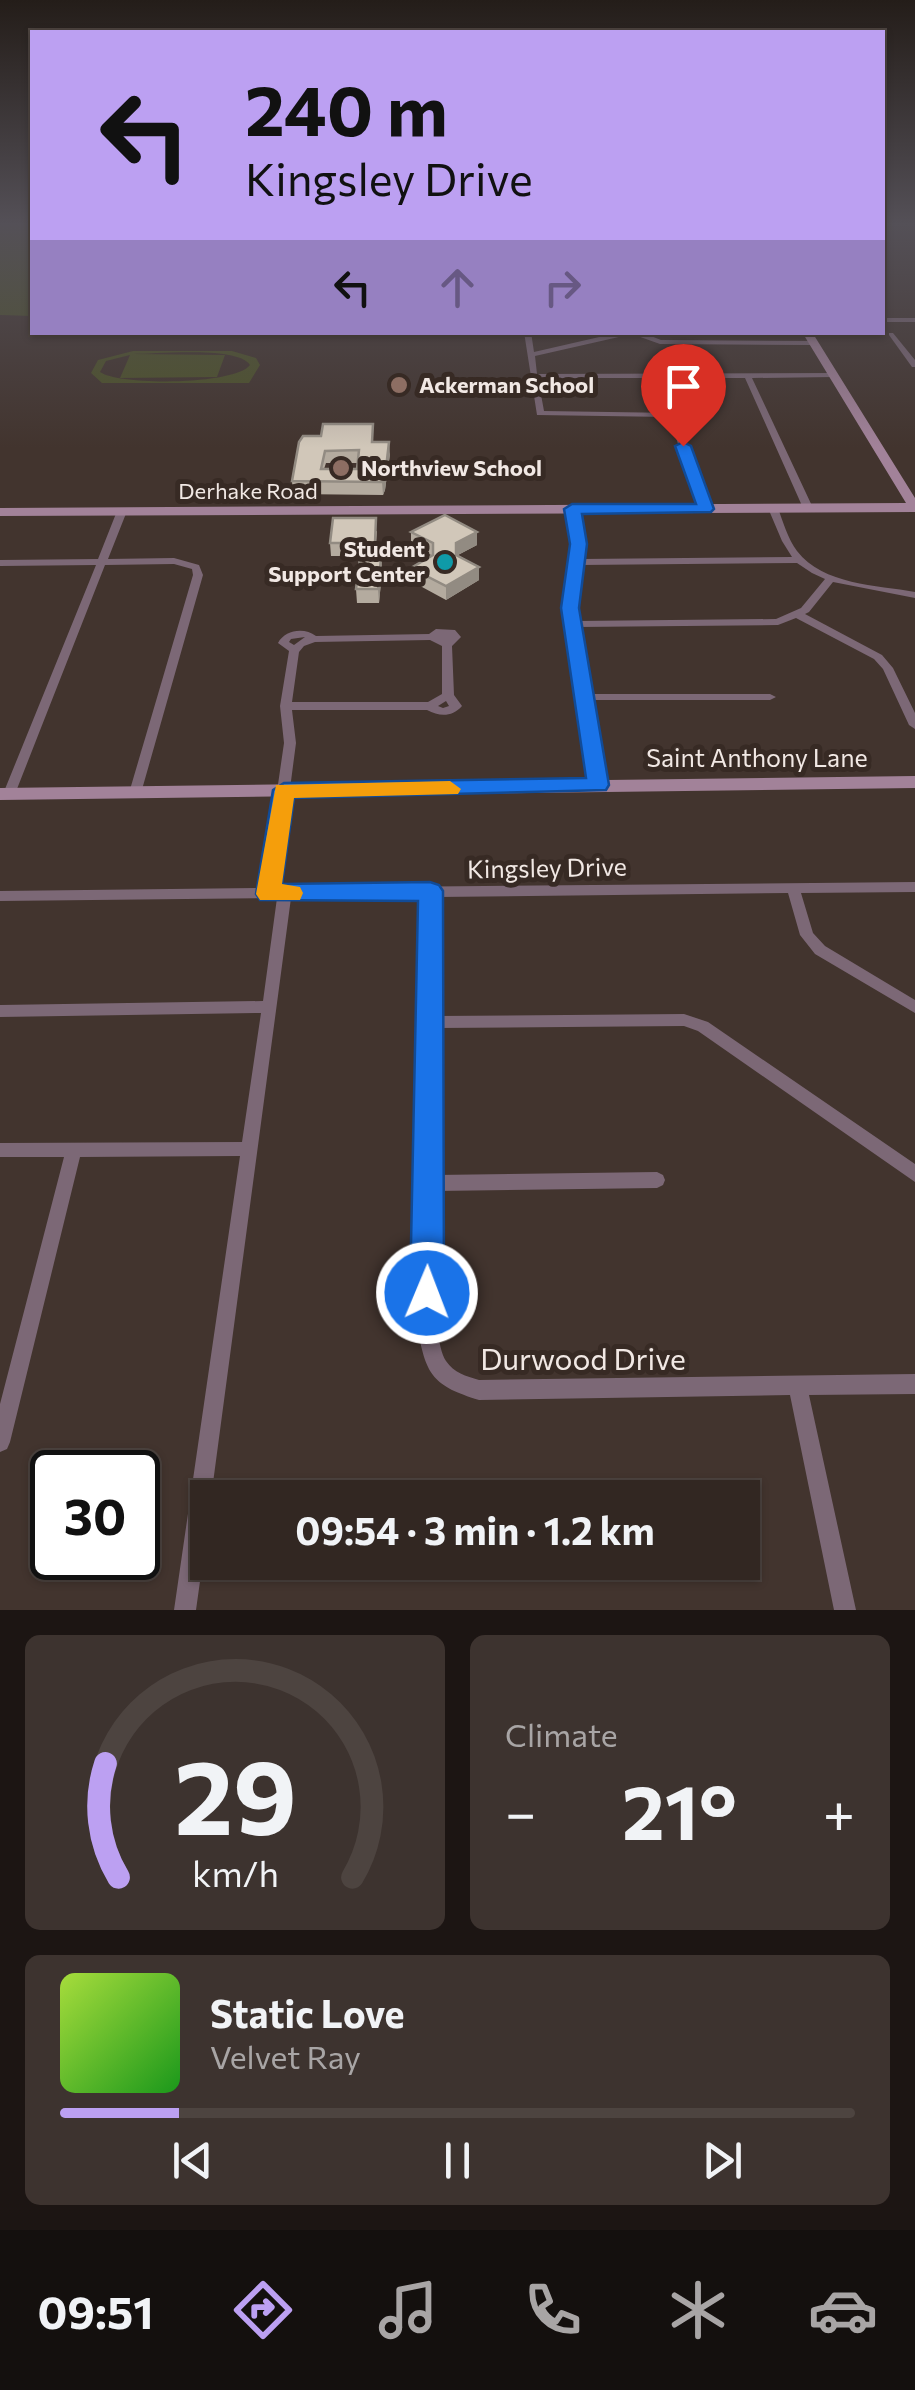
<!DOCTYPE html>
<meta charset="utf-8">
<style>
body{margin:0;font-family:Commissioner,sans-serif;background:#3d332f;color:#f1f3f6;height:100vh;display:flex;flex-direction:column;font-size:38px;white-space:nowrap}
*{box-sizing:border-box;margin:0}
p{font-size:32px;color:#a8a5a5}
.icon{flex:none;width:55px;height:55px;fill:none;stroke:currentColor;stroke-width:2;stroke-linecap:round;stroke-linejoin:round}
.map{position:relative;height:1610px;overflow:hidden}
.side{display:flex;flex-direction:column;gap:25px;padding:25px;background:#1c1513;flex:1}
.side>*{flex:none}
.hud{position:absolute;left:30px;top:30px;width:855px;height:305px;border-radius:0px;box-shadow:0 2px 8px #0004,0 0 0 2px #4d4440;background:#bca0f2;color:#111;overflow:hidden}
.speed{position:absolute;left:30px;top:1450px;display:flex;gap:20px;font-size:50px;font-weight:700;text-align:center}
.speed>*{display:grid;place-content:center;width:130px;height:130px;border-radius:50%;background:#322722;box-shadow:0 2px 8px #0004,0 0 0 2px #4d4440;line-height:1}
.speed .limit{border:5px solid #111;border-radius:15px;background:#fff;color:#111}
.pin{position:absolute;display:grid;place-items:center;width:85px;height:85px;color:#fff;margin:-102px -42px;border-radius:50% 50% 50% 0;rotate:-45deg;box-shadow:0 0 10px #0007}
.pin .icon{rotate:45deg}
.me{position:absolute;width:110px;margin:-55px;rotate:1deg;stroke-linejoin:round;filter:drop-shadow(0 0 8px #0008)}
.turn{display:flex;align-items:center;gap:35px;height:210px;padding:0 50px;font-size:45px}
.turn .icon{width:130px;height:130px;stroke-width:2.5}
.turn b{display:block;font-size:70px;line-height:85px}
.lanes{display:flex;align-items:center;height:95px;padding:0 50px;background:#0003;justify-content:center;gap:50px;direction:ltr}
.lanes .off{opacity:.35}
.big{font-size:75px;font-weight:700;line-height:1.1}
.side .tile{flex:1;display:flex;flex-direction:column;justify-content:center;gap:15px;min-width:0;padding:0 35px;border-radius:15px;background:#3d332f}
.side .dial{align-items:center;gap:0}
.dial svg{height:260px;overflow:visible;fill:none;stroke:#4d4440;stroke-width:7;stroke-linecap:round;text-anchor:middle}
.dial text{fill:#f1f3f6;stroke:none}
.song{display:flex;align-items:center;gap:30px}
.cover{width:120px;height:120px;border-radius:15px;background:linear-gradient(135deg,hsl(80 70% 55%),hsl(120 70% 35%))}
.played{height:10px;border-radius:5px;background:linear-gradient(90deg,#bca0f2 15%,#4d4440 15%)}
.keys{display:flex;justify-content:space-around;direction:ltr}
.heat{display:flex;justify-content:space-between;align-items:center;font-size:55px;direction:ltr}
.side .tiles{flex:1;display:grid;gap:25px;grid-template-columns:1fr 1fr}
.tile:last-child{grid-column:span 2}
.trip{position:absolute;left:190px;top:1480px;width:570px;height:100px;border-radius:0px;background:#322722;box-shadow:0 2px 8px #0004,0 0 0 2px #4d4440;font-weight:700;line-height:100px;text-align:center}
.tabs{display:flex;height:160px;justify-content:space-around;align-items:center;background:#14100e;color:#a8a5a5}
.tabs .icon{width:70px;height:70px}
.tabs .selected{color:#bca0f2}
.tabs b{font-size:45px;color:#f1f3f6}
.map>svg:first-child{display:block}
.green{fill:#4d5228;fill-rule:evenodd}
.lines{fill:none;stroke-linecap:round;stroke-linejoin:round}
.street{fill:#7c6876;fill-rule:evenodd}
.secondary{fill:#a28299;fill-rule:evenodd}
.wall{fill:#b4ab9f;fill-rule:evenodd}
.shaded-wall{fill:#928b82}
.building{fill:#d1c7b9;stroke:#928b82;stroke-width:2.5;fill-rule:evenodd}
.route{fill:#1a73e8;stroke:#114b97;stroke-width:2.5}
.slow{fill:#f59e0b}
.education-dot{fill:#8d6e63;stroke:#372a24;stroke-width:4}
.culture-dot{fill:#0f9aa8;stroke:#372a24;stroke-width:4}
.labels{text-anchor:middle;stroke-width:10;stroke-linejoin:round;paint-order:stroke}
.far-poi-label{font-size:22px;font-weight:bold;fill:#f1e8e4;stroke:#372a24;text-anchor:start}
.far-street-label{font-size:22px;fill:#f1e8e4;stroke:#372a24}
.street-label{font-size:25px;fill:#f1e8e4;stroke:#372a24}
.near-street-label{font-size:30px;fill:#f1e8e4;stroke:#372a24}
</style>
<div class="map">
<svg width="915" height="1610" viewBox="0 0 915 1610">
<rect width="100%" height="100%" fill="#42342e"/>
<path class="green" d="M0 222H32V316L0 315Z
M133 351H232L256 358 260 365 249 383H102L91 373 98 360ZM133 354C157 354 238 346 250 365 235 385 120 386 100 372L106 361 130 355 120 378 217 377 225 355Z"/>
<g class="lines">
<path class="street" d="M882 318H915V322H882Z
M524 332H531L534 352 621 332H641L661 340 817 341V345H814L660 344 632 334 535 356 537 374 837 373V377H834L752 378 813 508 808 511 803 508 745 378H538L544 411 675 413 710 509 705 512 700 509 669 417 537 415Z
M889 333H893L915 360V367H912L889 335Z
M773 505 778 508C783 522 788 539 797 551 823 585 877 585 915 592V598L833 582 809 612 805 614 882 655 893 668 915 713V729L909 725 883 669 874 659 796 618 778 625 578 627 589 694H770L776 697 770 700H590L604 785 602 788H594L565 608 574 544 568 509 573 506 578 509 584 544 582 559 792 557 782 541 768 508ZM797 563 812 573 825 579 801 608 776 619 577 621 575 608 581 565Z
M122 508 127 511 108 559 174 558 199 565 203 575 141 793 135 797 129 793 193 575 192 569 174 564 105 565 15 794 9 798 5 797 3 794 96 565 0 566V560L98 559 117 511Z
M436 629 455 630 461 637 452 646 454 695 462 706C452 717 440 717 427 710H292L296 743 277 888 915 882V892L801 893 813 933 825 946 915 1000V1013L815 954 800 935 788 893 437 897V1016L684 1014 708 1022 915 1164V1182L698 1031 684 1026 437 1028 436 1175 657 1172 663 1175 665 1180 663 1185 657 1188 436 1191C436 1224 430 1338 446 1361 454 1373 466 1376 479 1380L915 1374V1394L809 1395 856 1610H834L790 1395 479 1400C434 1386 426 1376 418 1330L423 897 291 898 211 1498H208V1524L196 1610H174L240 1156 80 1157 10 1442 7 1449 0 1452V1404L64 1157H0V1143L242 1142 261 1013 0 1017V1005L263 1001 277 898 0 901V891L263 888 284 743 280 706 289 651 278 643C285 630 304 627 316 636L429 634ZM305 637 294 645 289 642 291 639ZM430 640 442 646V694L428 702H292L299 652 304 646 315 642ZM446 701 449 706 443 708 438 706Z"/>
<path class="secondary" d="M802 332H812L915 498V512L0 516V508L906 503Z
M915 776V788L0 800V788Z"/>
</g>
<path class="wall" d="M373 424V442L390 454 385 490 383 495 293 494 292 481 321 436ZM326 463H357V469H324Z
M377 531 375 556H331L330 543Z
M411 532H477V545L458 555 479 567V580L446 600 411 581V568L431 555 411 545Z
M381 558 382 572 379 603H357L356 589Z"/>
<path class="shaded-wall" d="M389 442 390 454 385 490 383 495 382 482Z
M477 532V545L456 556V543Z
M381 558 382 572 379 603 378 589Z
M479 567V580L446 600V586Z"/>
<path class="building" d="M323 424H373L372 442H389L385 477 382 482 292 481 299 442 303 436H321ZM359 450 357 469H321L325 451Z
M445 515 477 532 456 543V555L479 567 446 586 411 568 433 555V543L411 532Z
M333 518H376L375 543H330Z
M360 558H381L378 589H356Z"/>
<linearGradient id="sky" x2="0" y2="1"><stop stop-color="#241d19"/><stop offset="0.5" stop-color="#545057"/><stop offset="1" stop-color="#545057" stop-opacity="0"/></linearGradient>
<rect width="915" height="448" fill="url(#sky)"/>
<path class="route" d="M683 442 691 446 714 509 711 512 582 514 587 544 579 608 609 785 606 790 294 798 282 884 430 882 439 885 443 891 444 1293 439 1305 427 1309 415 1305 410 1293 418 901 260 900 256 894 273 790 284 783 586 778 561 608 570 544 564 509 572 504H696L675 446Z"/>
<path class="slow" d="M450 781 461 789 458 794 294 798 282 884 300 887 303 893 300 900H260L256 894 276 785Z"/>
<g class="education-dot">
<circle cx="399" cy="385" r="10"/>
<circle cx="341" cy="468" r="10"/>
</g>
<circle class="culture-dot" cx="445" cy="562" r="10"/>
<g class="labels">
<g class="far-poi-label">
<text x="419" y="393">Ackerman School</text>
<text x="361" y="476">Northview School</text>
<text x="425" y="557" text-anchor="end">Student<tspan x="425" dy="25">Support Center</tspan></text>
</g>
<g class="far-street-label">
<text x="248" y="499">Derhake Road</text>
</g>
<g class="street-label">
<text x="757" y="767">Saint Anthony Lane</text>
<text transform="translate(547 868) rotate(-1)" y="9">Kingsley Drive</text>
</g>
<g class="near-street-label">
<text x="583" y="1370">Durwood Drive</text>
</g>
</g>
</svg>
<div class="speed"><div class="limit">30</div></div>
<div class="pin" style="left:683px;top:446px;background:#d93025"><svg class="icon" aria-label="arrive" viewBox="0 0 24 24"><path d="M6 21V4h12l-3 4 3 4H6"/></svg></div>
<svg class="me" style="left:427px;top:1293px" viewBox="-20 -20 40 40"><circle r="17" fill="#1a73e8" stroke="#fff" stroke-width="3"/><path d="M0-11L8 9 0 5-8 9z" fill="#fff"/></svg>
<div class="trip">09:54 · 3 min · 1.2 km</div>
<div class="hud">
<div class="turn"><svg class="icon" aria-label="left" viewBox="0 0 24 24"><path d="M17 20v-9H6M10 6l-5 5 5 5"/></svg><div><b>240 m</b>Kingsley Drive</div></div>
<div class="lanes"><svg class="icon" aria-label="left" viewBox="0 0 24 24"><path d="M17 20v-9H6M10 6l-5 5 5 5"/></svg><svg class="icon off" aria-label="ahead" viewBox="0 0 24 24"><path d="M12 20V5M6 11l6-6 6 6"/></svg><svg class="icon off" aria-label="right" viewBox="0 0 24 24"><path d="M7 20v-9h11M14 6l5 5-5 5"/></svg></div>
</div>
</div>
<section class="side">
<div class="tiles">
<div class="tile dial"><svg viewBox="0 0 100 80">
<path d="M14 69A42 42 0 1 1 86 69"/>
<path d="M14 69A42 42 0 0 1 10 34" stroke="#bca0f2"/>
<text x="50" y="56" font-size="32" font-weight="700">29</text>
<text x="50" y="72" font-size="11">km/h</text>
</svg></div>
<div class="tile"><p>Climate</p>
<div class="heat"><a>−</a><b class="big">21°</b><a>+</a></div>
</div>
<div class="tile">
<div class="song"><i class="cover"></i><div><b>Static Love</b><p>Velvet Ray</p></div></div>
<div class="played"></div>
<div class="keys"><svg class="icon" aria-label="previous" viewBox="0 0 24 24"><path d="M18 5L8 12l10 7zM5 5v14"/></svg><svg class="icon" aria-label="pause" viewBox="0 0 24 24"><path d="M8 5v14M16 5v14"/></svg><svg class="icon" aria-label="next" viewBox="0 0 24 24"><path d="M6 5l10 7-10 7zM19 5v14"/></svg></div>
</div>
</div>
</section>
<nav class="tabs">
<b>09:51</b>
<svg class="icon selected" aria-label="directions" viewBox="0 0 24 24"><path d="M12 3l9 9-9 9-9-9zM9 14v-3h6M13 9l2 2-2 2"/></svg>
<svg class="icon" aria-label="music" viewBox="0 0 24 24"><path d="M9 18V5l10-2v13"/><circle cx="6" cy="18" r="3"/><circle cx="16" cy="16" r="3"/></svg>
<svg class="icon" aria-label="phone" viewBox="0 0 24 24"><path d="M5 4h4l2 5-3 2q2 4 5 5l2-3 5 2v4C11 20 4 13 5 4z"/></svg>
<svg class="icon" aria-label="climate" viewBox="0 0 24 24"><path d="M12 3v18M4 7l16 10M4 17L20 7"/></svg>
<svg class="icon" aria-label="car" viewBox="0 0 24 24"><path d="M5 17H2v-5l4-1 3-4h7l3 4 3 1v5h-3M9 17h6M6 11h13"/><circle cx="7" cy="17" r="2"/><circle cx="17" cy="17" r="2"/></svg>
</nav>
